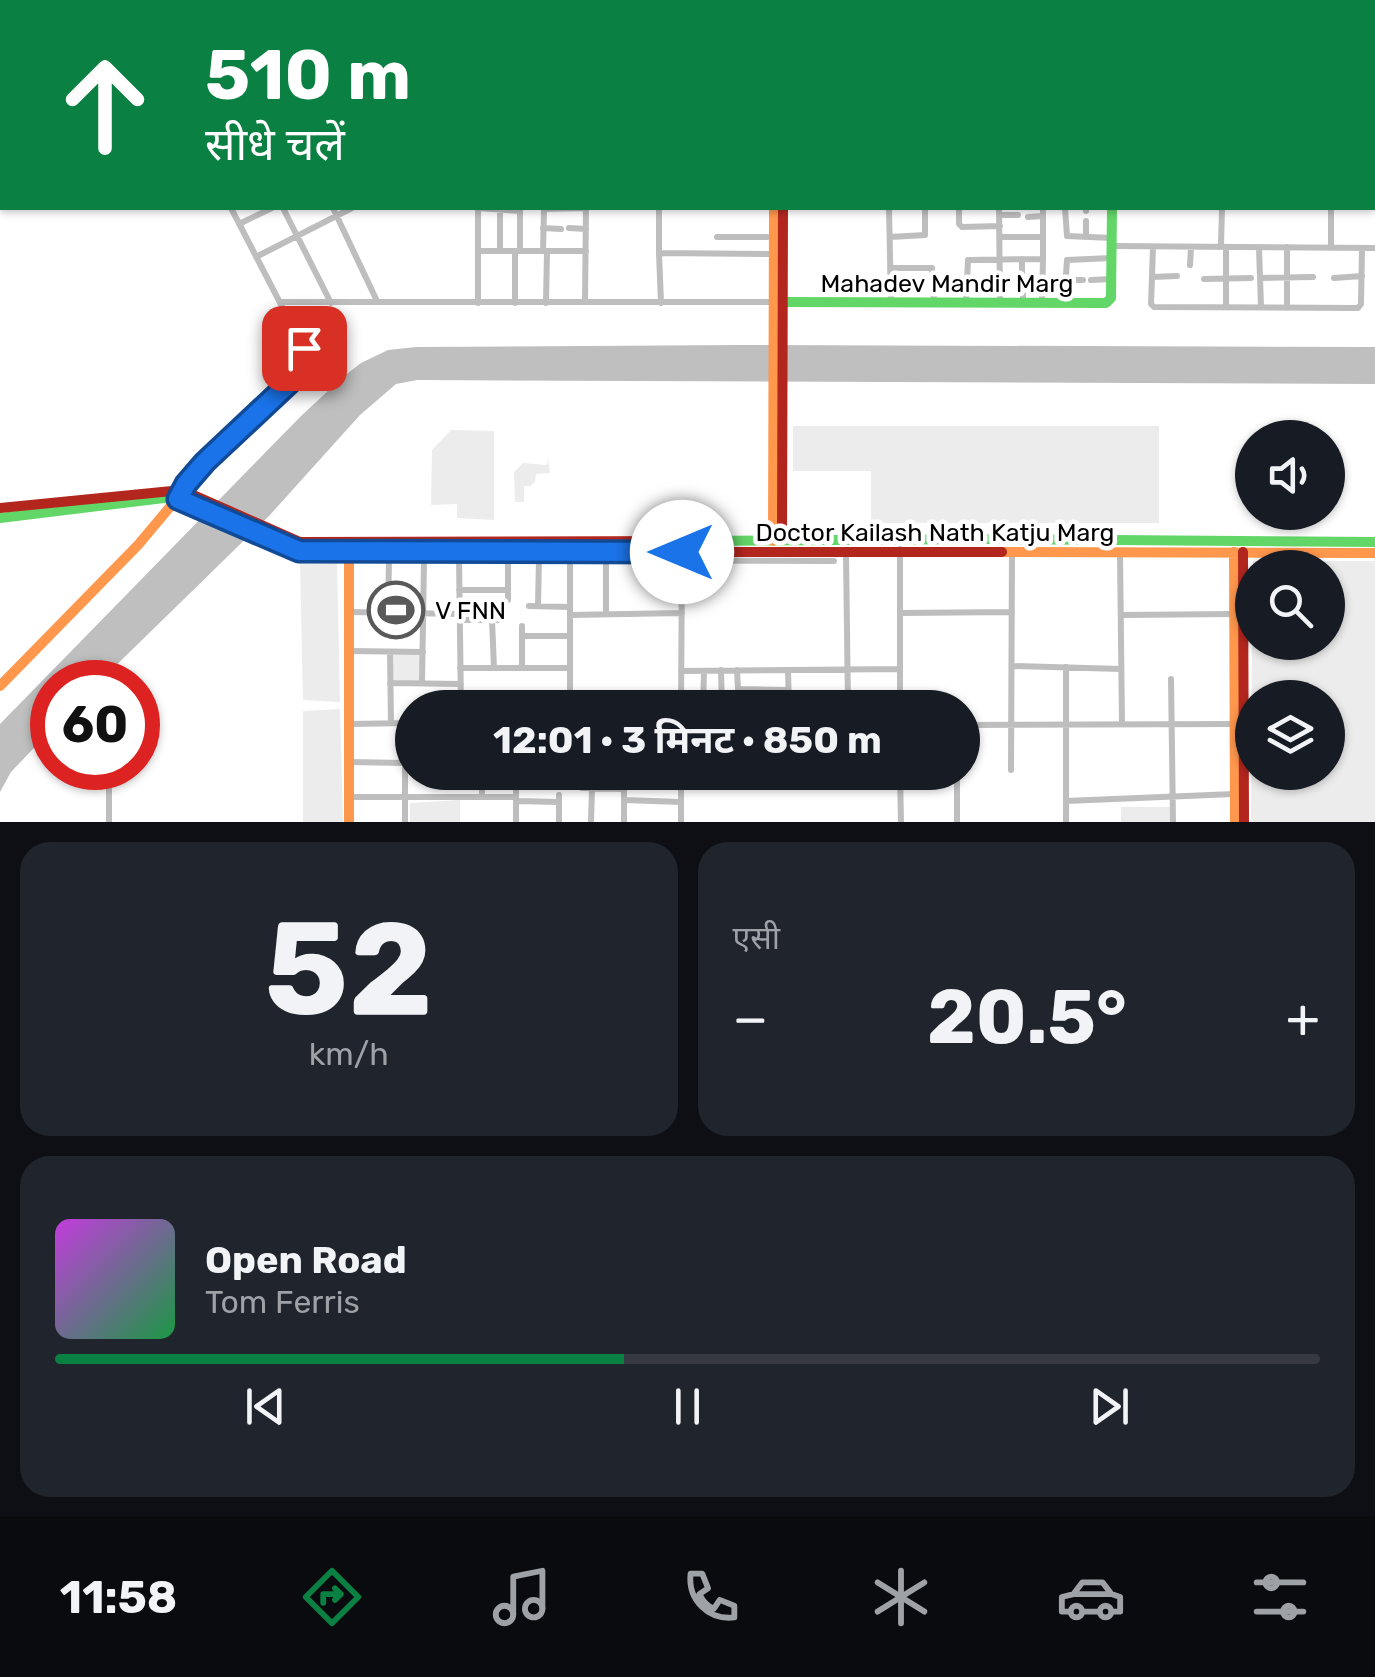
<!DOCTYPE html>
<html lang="hi">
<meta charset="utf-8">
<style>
body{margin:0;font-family:Rubik,"Noto Sans Devanagari",sans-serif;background:#20242c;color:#f1f3f6;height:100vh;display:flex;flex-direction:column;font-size:38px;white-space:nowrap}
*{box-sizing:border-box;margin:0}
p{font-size:32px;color:#9ea1a6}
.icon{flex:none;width:55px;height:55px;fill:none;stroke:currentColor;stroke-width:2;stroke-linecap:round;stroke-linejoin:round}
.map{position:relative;height:822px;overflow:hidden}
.sheet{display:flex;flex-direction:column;gap:20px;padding:20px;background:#0d0f14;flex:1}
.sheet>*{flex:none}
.banner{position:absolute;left:0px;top:0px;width:1375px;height:210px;box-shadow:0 2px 8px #0004;background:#0b8043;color:#fff;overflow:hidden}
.buttons{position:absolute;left:1235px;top:420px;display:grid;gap:20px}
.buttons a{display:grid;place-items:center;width:110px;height:110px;border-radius:50%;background:#171b24;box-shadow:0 2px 8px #0004;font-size:50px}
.speed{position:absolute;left:30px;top:660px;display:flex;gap:20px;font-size:50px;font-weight:700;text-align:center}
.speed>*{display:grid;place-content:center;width:130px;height:130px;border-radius:50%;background:#171b24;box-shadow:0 2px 8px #0004;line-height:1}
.speed .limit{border:15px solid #d22;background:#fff;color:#111}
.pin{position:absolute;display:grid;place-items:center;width:85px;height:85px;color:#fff;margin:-42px;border-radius:20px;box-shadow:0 5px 15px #0006}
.me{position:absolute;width:110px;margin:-55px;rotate:270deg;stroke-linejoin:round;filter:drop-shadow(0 0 8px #0008)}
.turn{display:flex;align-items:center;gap:35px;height:210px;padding:0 40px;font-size:45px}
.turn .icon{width:130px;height:130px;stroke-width:2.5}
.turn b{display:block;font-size:70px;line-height:85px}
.big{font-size:75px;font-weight:700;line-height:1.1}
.sheet .widget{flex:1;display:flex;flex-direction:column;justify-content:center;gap:15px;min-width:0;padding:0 35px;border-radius:30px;background:#20242c}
.sheet .dial{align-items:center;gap:0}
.dial b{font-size:130px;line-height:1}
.song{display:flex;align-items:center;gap:30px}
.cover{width:120px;height:120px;border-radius:15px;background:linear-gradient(135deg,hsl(290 70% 55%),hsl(140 70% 35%))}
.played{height:10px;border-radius:5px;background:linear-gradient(90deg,#0b8043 45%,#363941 45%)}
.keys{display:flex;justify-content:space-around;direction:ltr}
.heat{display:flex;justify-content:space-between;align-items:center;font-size:55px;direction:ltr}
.sheet .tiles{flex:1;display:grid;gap:20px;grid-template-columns:1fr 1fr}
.widget:last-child{grid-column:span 2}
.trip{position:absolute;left:395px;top:690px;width:585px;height:100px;border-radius:50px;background:#171b24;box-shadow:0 2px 8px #0004;font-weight:700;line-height:100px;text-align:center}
.dock{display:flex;height:160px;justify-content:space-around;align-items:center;background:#090b0e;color:#9ea1a6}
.dock .icon{width:70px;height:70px}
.dock .current{color:#0b8043}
.dock b{font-size:45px;color:#f1f3f6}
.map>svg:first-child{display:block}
.green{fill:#ececec;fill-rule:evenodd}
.water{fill:#bfbfbf}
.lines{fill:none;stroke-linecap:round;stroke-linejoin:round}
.street{stroke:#bebebe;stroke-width:6}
.fast{stroke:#63d668;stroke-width:10}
.slow{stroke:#ff974d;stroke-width:10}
.jam{stroke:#b3261e;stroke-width:10}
.route-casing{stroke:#114b97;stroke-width:25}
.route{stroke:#1a73e8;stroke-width:18}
.labels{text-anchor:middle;stroke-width:9;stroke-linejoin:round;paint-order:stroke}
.street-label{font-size:25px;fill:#000;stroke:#fff}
.poi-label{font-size:25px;fill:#000;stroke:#fff;text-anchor:start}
</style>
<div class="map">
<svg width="1375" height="822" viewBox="0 0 1375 822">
<rect width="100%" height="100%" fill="#fff"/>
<path class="green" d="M793 426H1159V523H871V471H793Z
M451 430 494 431V520L457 518V504L431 505 432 450Z
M548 458 550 473 536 474 535 482 531 486H524V502H515L514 472 523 463 547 465Z
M300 561 337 563 340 702 303 700Z
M1253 561H1375V822H1251L1252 617V642H1328V568L1253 567ZM1252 698H1328V772H1252Z
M392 654H421V681L392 682Z
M340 709 343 822H303V711Z
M460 800V822H410V803Z
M1121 807H1171V822H1121Z"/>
<path class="water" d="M738 345 1375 347V384L417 380 396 384 360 415 269 516 99 682H52V729L11 772 0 792V724L301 416 343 377 361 363 388 350 416 347Z"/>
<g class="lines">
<path class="street" d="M59 0 60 2
M155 0V2
M478 0V2
M696 0V2
M716 0V2
M832 0V2
M942 0V2
M1050 0V2
M1113 0H1131
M1139 0H1155
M1329 0V2
M47 2 50 0
M301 2 302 0
M369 2V0
M622 2V0
M654 2V0
M729 2V0
M984 2 985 0
M1007 2V0
M1079 2V0
M1178 2V0
M1221 2V0
M1372 81H1375
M0 83 2 84
M1372 141H1375
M283 208 331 303
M333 208 377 301
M478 208V303
M478 208 520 211V251
M659 208V253L774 254
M889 208 891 303
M959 208V224L962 227 1000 226
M999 208 1000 303
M1065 208 1067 236 1112 238
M1086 208V211
M1331 208V247
M500 209V251
M999 215H1018
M1028 217 1043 216
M1086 221V237
M239 224 272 208
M543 228 561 229
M569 228 586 229
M717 237H767
M890 237 925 235V208
M1000 237H1043V208
M1112 246 1375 248
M1221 246 1222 208
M1153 247 1151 304 1154 307 1358 308 1361 304 1362 248
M1259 247 1261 307
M478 251H586
M515 251V303
M543 251 544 209 586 208
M659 253 661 303
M256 257 352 208
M1043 259V237
M1190 265 1191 247
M890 268H932L934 303
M1022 275V259
M1152 277 1177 276
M1260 278 1313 277
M1334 278 1362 276
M1204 279 1251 278
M1065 280H1083
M1091 280 1112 279
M1023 284V303
M282 302H774
M585 302 586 208
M546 303 547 251
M966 303 968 260 1043 259 1042 303
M1064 303 1067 260 1111 258
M1226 307V247
M1287 308V247
M182 490 205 462 295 378C304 368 309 361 304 349L231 208
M900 549V708
M846 553 848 707
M1120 553 1122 724
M459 558 461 708
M349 560 834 561
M606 560V614
M459 590H507
M508 600V556
M529 606 570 607
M538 606 539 557
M349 612 460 614
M388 613 389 559
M900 613 1012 612
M570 615 682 613
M1121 615 1234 614
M461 620H501
M492 620 494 668
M522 636H570
M349 651 423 652
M390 652 391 723
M1012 666 1121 669
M460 668H570
M522 668V626
M721 670 722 708
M737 670 739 708
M788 670 789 708
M681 671 900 669
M1171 679 1173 822
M390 683 461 684
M422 683 424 560
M738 689 788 690
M570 708V558
M681 708 682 558
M703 708 704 671
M405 723V822
M349 724 412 723
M962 725 1236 724
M348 762 405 763
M1011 770 1012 551
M957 772V822
M900 774 901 822
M681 776 900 775
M582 788 624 789
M559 795V822
M349 797H516
M482 797V772
M624 800 681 802
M516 801 559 802
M1066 801 1234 794
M109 822V768
M516 822V772
M591 822 592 788
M624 822V772
M681 822V774
M1066 822V667"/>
<path class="fast" d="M774 0V2
M1113 0V2
M783 302 1106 303 1111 298 1112 208
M0 518 164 498 178 499 299 551 623 552
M702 541 980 539 1375 542"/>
<path class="slow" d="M784 0V2
M773 541 774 208
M349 545V822
M1002 552 1375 553
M1234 552 1235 822
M0 686 138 545 180 495"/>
<path class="jam" d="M0 508 182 490 300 542 702 541
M782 540 783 208
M623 552H1002
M1243 552 1244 822"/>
</g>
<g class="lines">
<g class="route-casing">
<path id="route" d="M304 348 307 356 301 372 205 462 186 484 178 499 299 551 682 552"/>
</g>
<use href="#route" class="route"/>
</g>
<defs>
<g id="stadium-ring" transform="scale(2.875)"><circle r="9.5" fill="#fff" stroke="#595959" stroke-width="1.5"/><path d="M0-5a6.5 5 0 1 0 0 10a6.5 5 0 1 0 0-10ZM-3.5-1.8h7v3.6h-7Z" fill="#595959"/></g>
</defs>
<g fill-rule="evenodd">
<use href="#stadium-ring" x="396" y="610"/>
</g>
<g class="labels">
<g class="street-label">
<text x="947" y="292">Mahadev Mandir Marg</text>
<text x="935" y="541">Doctor Kailash Nath Katju Marg</text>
</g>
<g class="poi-label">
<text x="435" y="619">V FNN</text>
</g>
</g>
</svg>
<div class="buttons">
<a><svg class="icon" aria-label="sound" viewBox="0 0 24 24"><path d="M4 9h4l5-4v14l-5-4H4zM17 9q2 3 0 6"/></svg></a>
<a><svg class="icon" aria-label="search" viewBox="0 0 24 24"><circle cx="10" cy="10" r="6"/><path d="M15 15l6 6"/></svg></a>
<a><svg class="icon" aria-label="layers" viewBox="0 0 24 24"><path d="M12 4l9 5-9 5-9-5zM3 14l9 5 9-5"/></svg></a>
</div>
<div class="speed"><div class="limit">60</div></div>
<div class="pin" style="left:304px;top:348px;background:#d93025"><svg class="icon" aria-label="arrive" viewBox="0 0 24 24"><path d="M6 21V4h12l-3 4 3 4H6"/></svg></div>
<svg class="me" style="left:682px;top:552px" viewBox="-20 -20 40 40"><circle r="19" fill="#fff"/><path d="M0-13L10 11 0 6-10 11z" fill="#1a73e8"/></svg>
<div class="trip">12:01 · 3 मिनट · 850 m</div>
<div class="banner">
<div class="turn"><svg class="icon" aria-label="ahead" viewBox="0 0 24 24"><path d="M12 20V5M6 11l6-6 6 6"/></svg><div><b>510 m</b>सीधे चलें</div></div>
</div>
</div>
<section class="sheet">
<div class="tiles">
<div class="widget dial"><b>52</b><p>km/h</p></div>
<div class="widget"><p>एसी</p>
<div class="heat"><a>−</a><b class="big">20.5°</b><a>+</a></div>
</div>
<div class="widget">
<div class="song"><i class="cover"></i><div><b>Open Road</b><p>Tom Ferris</p></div></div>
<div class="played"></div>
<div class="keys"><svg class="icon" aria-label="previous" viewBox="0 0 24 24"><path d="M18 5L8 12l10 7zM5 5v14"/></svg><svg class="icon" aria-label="pause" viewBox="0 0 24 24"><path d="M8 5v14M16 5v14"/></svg><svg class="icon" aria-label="next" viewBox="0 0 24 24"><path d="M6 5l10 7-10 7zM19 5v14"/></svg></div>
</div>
</div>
</section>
<nav class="dock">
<b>11:58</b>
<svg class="icon current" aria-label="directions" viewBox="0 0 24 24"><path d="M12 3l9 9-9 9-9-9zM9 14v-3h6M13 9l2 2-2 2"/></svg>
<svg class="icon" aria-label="music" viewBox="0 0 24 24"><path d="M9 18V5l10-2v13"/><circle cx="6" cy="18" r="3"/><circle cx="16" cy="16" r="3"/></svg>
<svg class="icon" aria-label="phone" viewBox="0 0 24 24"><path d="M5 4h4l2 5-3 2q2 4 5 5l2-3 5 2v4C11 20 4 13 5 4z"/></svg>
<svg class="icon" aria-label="climate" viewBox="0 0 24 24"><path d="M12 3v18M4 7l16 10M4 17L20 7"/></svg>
<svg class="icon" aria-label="car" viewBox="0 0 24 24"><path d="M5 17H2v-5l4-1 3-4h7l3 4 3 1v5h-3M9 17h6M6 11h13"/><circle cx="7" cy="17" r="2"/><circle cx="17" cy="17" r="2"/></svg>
<svg class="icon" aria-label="filters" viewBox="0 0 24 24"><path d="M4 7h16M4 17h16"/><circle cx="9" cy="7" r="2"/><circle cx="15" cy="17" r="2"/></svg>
</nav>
